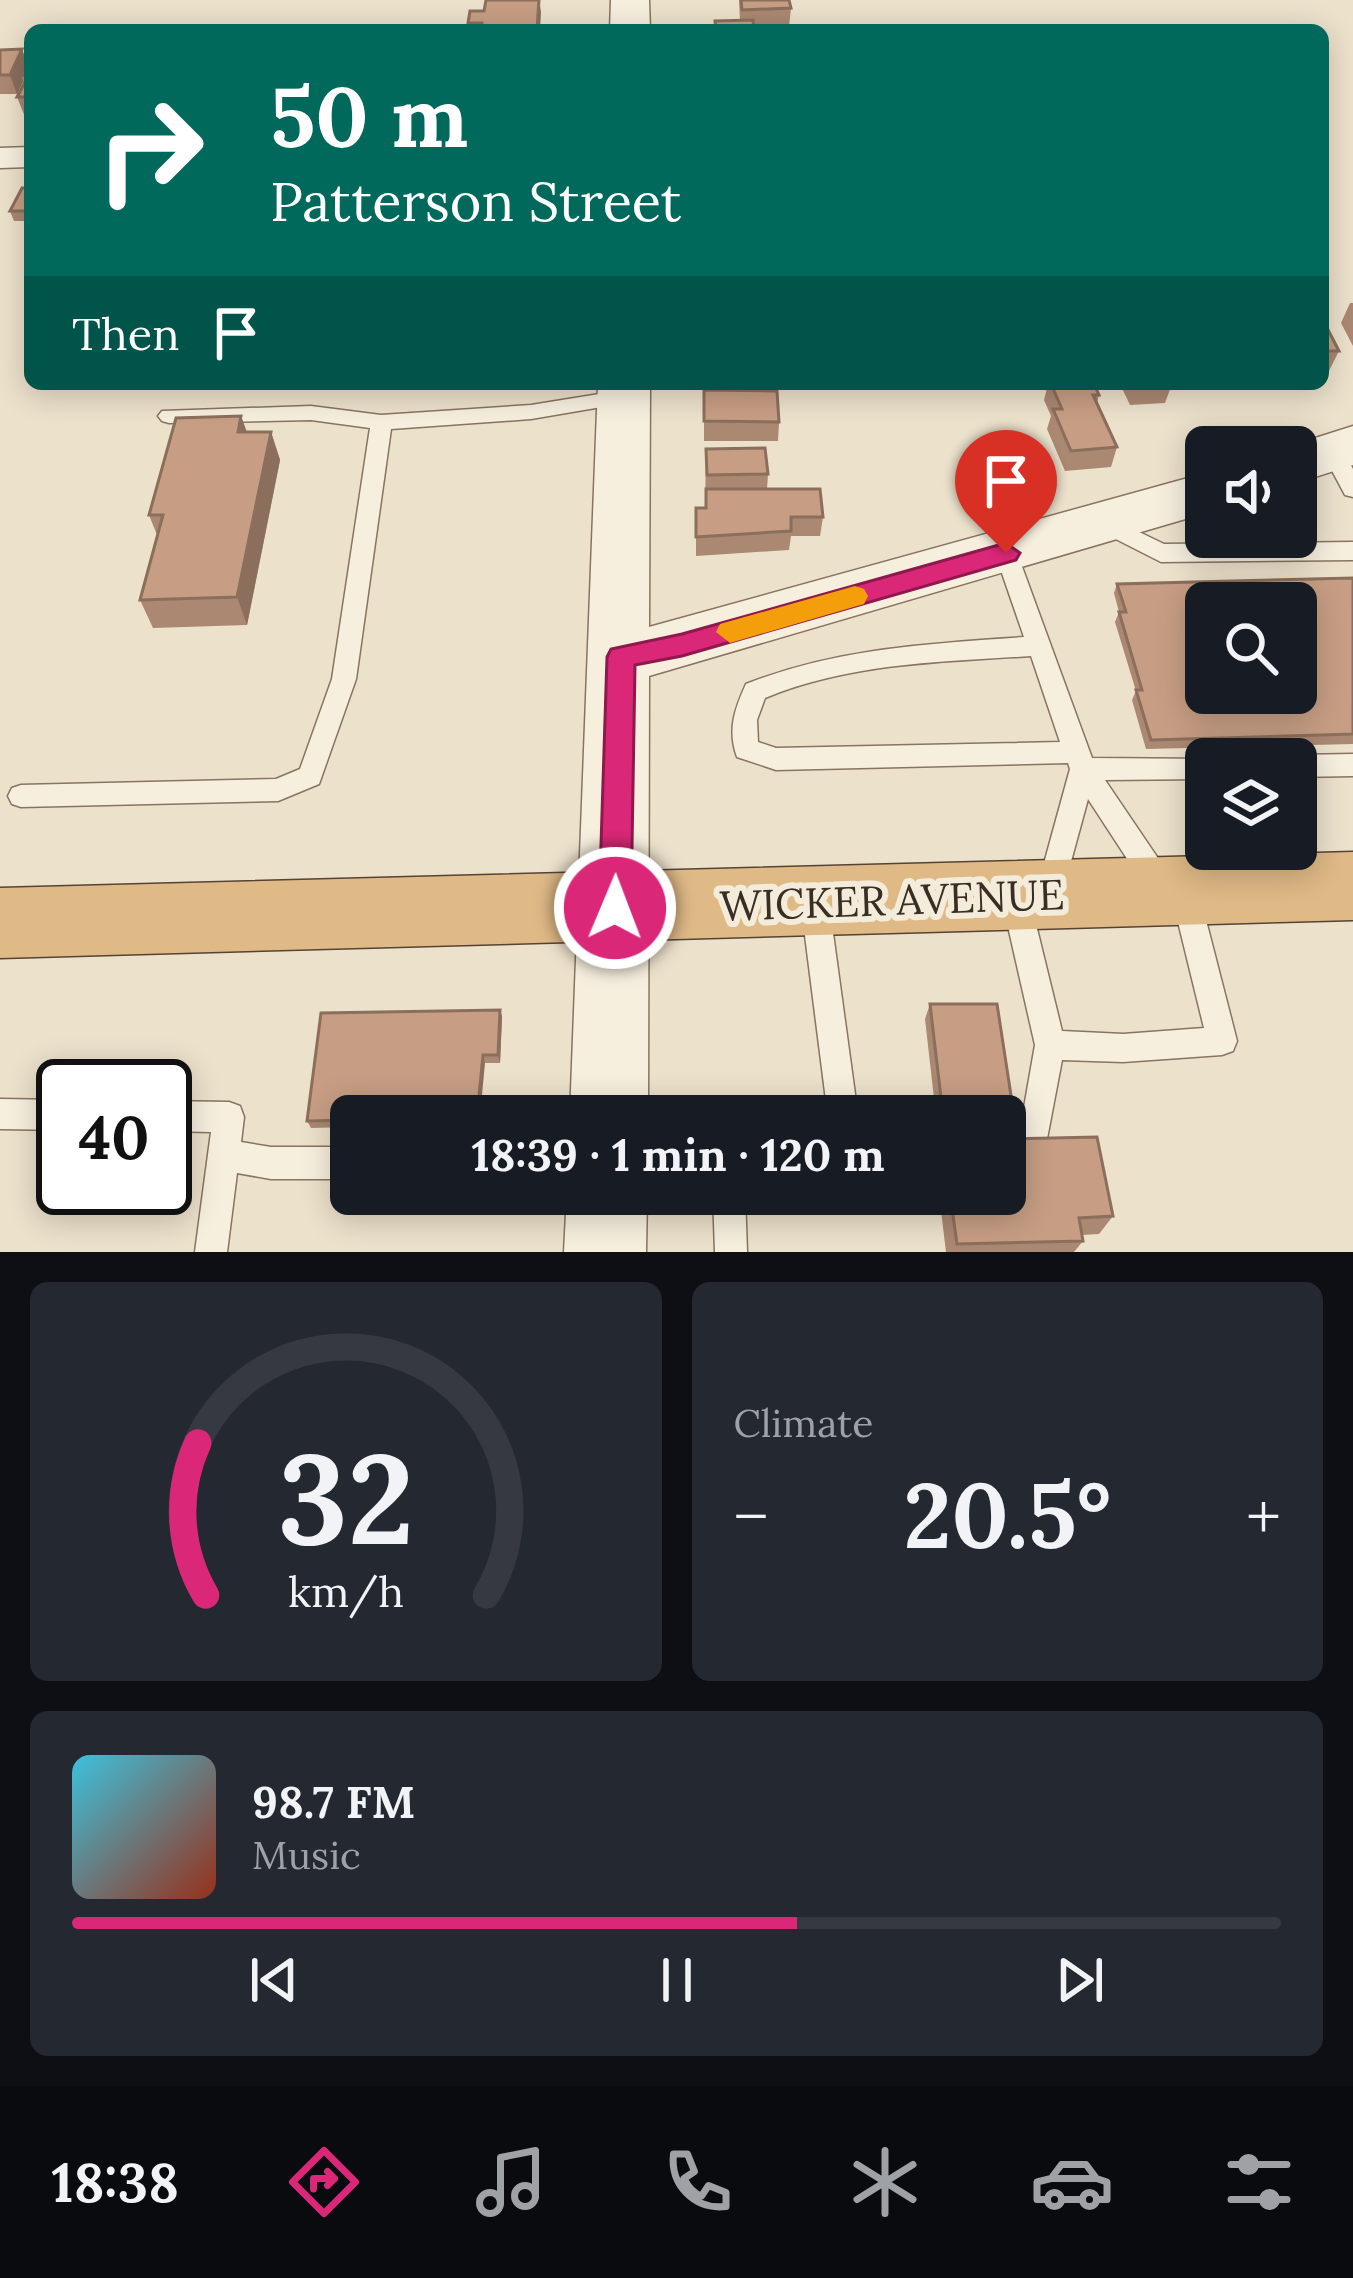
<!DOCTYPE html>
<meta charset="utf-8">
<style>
body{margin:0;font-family:Lora,serif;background:#242831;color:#f1f3f6;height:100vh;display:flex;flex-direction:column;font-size:45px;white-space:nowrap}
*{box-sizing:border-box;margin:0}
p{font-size:39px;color:#9ea1a6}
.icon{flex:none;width:66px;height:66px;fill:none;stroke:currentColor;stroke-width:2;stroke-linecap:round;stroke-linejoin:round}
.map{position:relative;height:1252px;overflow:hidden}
.details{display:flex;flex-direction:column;gap:30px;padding:30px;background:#0d0f14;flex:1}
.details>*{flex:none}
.hud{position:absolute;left:24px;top:24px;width:1305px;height:366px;border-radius:18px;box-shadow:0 6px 30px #0003;background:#00695c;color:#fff;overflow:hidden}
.tools{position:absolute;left:1185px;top:426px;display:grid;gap:24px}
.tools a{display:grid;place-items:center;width:132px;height:132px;border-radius:18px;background:#171b24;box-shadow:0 6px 30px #0003;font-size:60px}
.speed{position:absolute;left:36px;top:1059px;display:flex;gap:24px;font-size:60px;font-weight:700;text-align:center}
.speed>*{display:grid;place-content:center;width:156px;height:156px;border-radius:50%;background:#171b24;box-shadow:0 6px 30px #0003;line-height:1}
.speed .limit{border:6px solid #111;border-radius:18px;background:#fff;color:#111}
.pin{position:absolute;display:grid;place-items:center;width:102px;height:102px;color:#fff;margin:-123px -51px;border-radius:50% 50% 50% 0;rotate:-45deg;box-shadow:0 0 12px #0007}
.pin .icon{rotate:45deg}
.me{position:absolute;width:132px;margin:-66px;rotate:1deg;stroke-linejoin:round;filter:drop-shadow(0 0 9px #0008)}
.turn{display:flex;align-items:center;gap:42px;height:252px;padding:0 48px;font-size:54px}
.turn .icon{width:156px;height:156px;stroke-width:2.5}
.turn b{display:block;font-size:84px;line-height:102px}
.then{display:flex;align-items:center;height:114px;padding:0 48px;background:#0003;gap:24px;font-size:45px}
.big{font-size:90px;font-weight:700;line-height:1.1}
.details .card{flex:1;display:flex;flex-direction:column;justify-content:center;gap:18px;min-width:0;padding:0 42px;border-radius:18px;background:#242831}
.details .dial{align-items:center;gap:0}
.dial svg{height:312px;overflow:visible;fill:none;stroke:#363941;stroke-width:7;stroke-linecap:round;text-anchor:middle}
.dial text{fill:#f1f3f6;stroke:none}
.song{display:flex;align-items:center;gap:36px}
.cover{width:144px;height:144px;border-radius:18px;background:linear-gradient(135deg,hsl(190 70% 55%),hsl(10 70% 35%))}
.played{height:12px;border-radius:6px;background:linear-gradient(90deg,#db2777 60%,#363941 60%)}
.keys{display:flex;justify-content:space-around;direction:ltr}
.heat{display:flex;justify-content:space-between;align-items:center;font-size:66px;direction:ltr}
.details .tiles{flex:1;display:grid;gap:30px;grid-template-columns:1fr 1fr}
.card:last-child{grid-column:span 2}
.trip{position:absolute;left:330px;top:1095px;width:696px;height:120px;border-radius:18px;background:#171b24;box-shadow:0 6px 30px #0003;font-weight:700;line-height:120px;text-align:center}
.dock{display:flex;height:192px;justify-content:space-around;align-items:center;background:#090b0e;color:#9ea1a6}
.dock .icon{width:84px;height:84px}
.dock .on{color:#db2777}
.dock b{font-size:54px;color:#f1f3f6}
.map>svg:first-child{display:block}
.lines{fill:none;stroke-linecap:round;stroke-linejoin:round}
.service-casing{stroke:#887460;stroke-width:3}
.minor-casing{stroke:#887460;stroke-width:3}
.tertiary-casing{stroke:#887460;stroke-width:3}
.trunk-casing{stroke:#564334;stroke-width:3}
.service{fill:#f7efde;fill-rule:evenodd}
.minor{fill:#f7efde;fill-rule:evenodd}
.tertiary{fill:#f7efde;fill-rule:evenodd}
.trunk{fill:#dfb986;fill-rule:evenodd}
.wall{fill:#ab8872}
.shaded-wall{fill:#8b6f5c}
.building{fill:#c79e84;stroke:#8b6f5c;stroke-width:3;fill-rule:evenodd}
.route{fill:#db2777;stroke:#8e194d;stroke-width:3}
.slow{fill:#f59e0b}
.labels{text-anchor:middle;stroke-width:12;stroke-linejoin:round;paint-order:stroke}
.street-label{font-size:42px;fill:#3a2d23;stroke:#f4ecda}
</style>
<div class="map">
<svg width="1353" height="1252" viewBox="0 0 1353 1252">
<rect width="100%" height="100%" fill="#ece1cb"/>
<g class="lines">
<g class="service-casing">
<path id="service" d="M624 390 631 392 634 397 631 402 531 419 391 429 356 679 319 784 278 801 21 807 12 804 8 796 12 788 21 785 276 779 300 769 332 679 370 428 311 420 169 423 162 421 158 416 162 411 311 406 381 415 531 405Z
M1333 444 1341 447 1353 469V497L1345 495 1322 452Z
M1106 516 1164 544 1353 542V560L1161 562 1098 530 1095 524Z
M1006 544 1017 553 1092 758 1212 759H1206V779L1105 780 1170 876 1174 885 1170 894 1160 897 1150 894 1088 799 1061 898 1051 901 1041 898 1037 889 1070 769 1068 763 776 770 737 757C727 730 735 708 746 684 837 648 928 644 1024 637L995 553ZM1031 656 1060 742 776 748 758 742 757 720 765 698C850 663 940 662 1031 656Z
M1353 754V776L1296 777V759H1286L1296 755Z
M1185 881 1195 884 1199 893 1237 1041 1233 1051 1222 1055 1123 1062 1062 1060 1046 1144 1005 1152V1120L1022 1119 1035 1045 1002 900 1006 891 1016 887 1026 891 1030 900 1062 1031 1123 1034 1204 1028 1171 893 1175 884Z
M815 891 825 895 829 904 858 1116H828L801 904 805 895Z
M0 1099 63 1100V1130L0 1129Z
M165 1101 229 1102 240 1106 244 1117 241 1142 271 1147H351V1179H271L237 1173 227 1252H195L211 1132 165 1131Z
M713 1194H745L747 1252H715Z"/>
</g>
<g class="minor-casing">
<path id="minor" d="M30 147V167L0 168V148Z"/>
</g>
<g class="tertiary-casing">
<path id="tertiary" d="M611 0H649L650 30H610Z
M598 384H650L649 627 1206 473V513L649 676 648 1116H570Z
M1353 426V465L1296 483V447H1287Z
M567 1194H647L646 1252H564Z"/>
</g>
<g class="trunk-casing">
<path id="trunk" d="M1353 852V920L0 958V888Z"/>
</g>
<use href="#service" class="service"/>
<use href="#minor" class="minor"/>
<use href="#tertiary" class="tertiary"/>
<use href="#trunk" class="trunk"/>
</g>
<path class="wall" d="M486 0H540V30H469L468 23 484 11Z
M739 0H789L791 8 789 27 715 30V21H740Z
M0 50 30 67V117H25L17 97 24 84 23 82 17 94H0Z
M30 188V221H14L10 211Z
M1350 303H1353V346L1341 323Z
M1323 320 1339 351 1329 371H1323Z
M422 384H451V390H423Z
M1048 384H1094L1099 395 1097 403 1117 447 1111 467 1065 471 1047 429 1051 416 1044 400Z
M1120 384H1172L1165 403 1130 405Z
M704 390 779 422 778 441H704Z
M241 416 247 432H271L280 460 247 625 153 628 140 600 157 535 149 515Z
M706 449 768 474 767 489 823 517 820 536H791L789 550 696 556V508H705Z
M1353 578V744L1146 749 1132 700 1136 691 1115 622 1119 612 1114 593 1117 584Z
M930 1004 1014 1115 1007 1129H1005V1116H936L925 1019Z
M500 1010 502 1017 500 1063H485L351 1116V1127L311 1128 307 1121Z
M939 1194H1005L1113 1216 1099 1234 1082 1235 1083 1241 1074 1252H946Z"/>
<path class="shaded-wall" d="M539 0 541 12 540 30H537Z
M22 49 29 68 21 75 23 82 17 94 10 75Z
M241 416 251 445 238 432Z
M271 432 280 460 247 625 237 597Z
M500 1010 502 1017 500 1063 498 1055Z
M483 1055 485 1063 480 1116H477Z"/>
<path class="building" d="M486 0H539L537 30H482V23H468L470 11H484Z
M741 0H789L791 8 742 10Z
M753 20 754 30H716L715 21Z
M22 49 10 75H0V50Z
M25 67H30V97H17L29 75H21Z
M22 188H30V211H10Z
M1323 320 1339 351H1323Z
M1051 384H1094L1099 395H1093L1117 447 1071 451 1053 409H1062Z
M704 390 777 391 779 422 704 421Z
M241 416 238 432H271L237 597 140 600 163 515H149L176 418Z
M765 448 768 474 707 475 706 449Z
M706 489H820L823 517H791V531L696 537V508H706Z
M1353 578V734L1151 740 1136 690H1142L1119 612H1126L1117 584ZM1206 603H1296V693H1206Z
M930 1004H997L1014 1115H943Z
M500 1010 498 1055H483L477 1116H351V1120L307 1121 321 1013Z
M1097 1137 1113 1216 1079 1218 1083 1241 957 1244 950 1194H1005V1139Z"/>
<path class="route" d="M1006 543 1020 553 1016 560 682 656 635 665 631 908 626 919 615 923 604 919 599 908 607 657 611 649 682 634Z"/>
<path class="slow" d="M855 586 864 589 868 596 864 604 730 643 716 632 720 624Z"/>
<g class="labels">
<g class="street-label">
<text transform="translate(892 900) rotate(-2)" y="15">WICKER AVENUE</text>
</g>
</g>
</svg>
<div class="tools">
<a><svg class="icon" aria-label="sound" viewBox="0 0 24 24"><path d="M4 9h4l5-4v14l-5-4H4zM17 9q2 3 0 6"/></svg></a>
<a><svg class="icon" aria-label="search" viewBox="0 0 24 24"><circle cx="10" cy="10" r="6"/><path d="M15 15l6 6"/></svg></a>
<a><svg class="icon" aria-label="layers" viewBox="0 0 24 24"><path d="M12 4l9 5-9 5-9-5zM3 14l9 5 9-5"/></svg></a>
</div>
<div class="speed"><div class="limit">40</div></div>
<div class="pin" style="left:1006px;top:553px;background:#d93025"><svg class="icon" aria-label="arrive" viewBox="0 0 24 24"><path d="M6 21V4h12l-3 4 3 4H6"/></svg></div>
<svg class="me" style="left:615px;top:908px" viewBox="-20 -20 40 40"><circle r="17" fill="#db2777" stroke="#fff" stroke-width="3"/><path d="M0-11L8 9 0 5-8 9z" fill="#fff"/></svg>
<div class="trip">18:39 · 1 min · 120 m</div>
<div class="hud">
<div class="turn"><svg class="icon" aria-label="right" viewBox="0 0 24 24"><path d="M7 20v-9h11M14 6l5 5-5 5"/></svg><div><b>50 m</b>Patterson Street</div></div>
<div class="then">Then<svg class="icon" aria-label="arrive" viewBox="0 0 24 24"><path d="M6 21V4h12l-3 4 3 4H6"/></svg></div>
</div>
</div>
<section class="details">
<div class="tiles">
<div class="card dial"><svg viewBox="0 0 100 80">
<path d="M14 69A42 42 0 1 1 86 69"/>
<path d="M14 69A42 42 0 0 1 12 30" stroke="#db2777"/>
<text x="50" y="56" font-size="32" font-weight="700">32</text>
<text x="50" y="72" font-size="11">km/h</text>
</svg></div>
<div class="card"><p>Climate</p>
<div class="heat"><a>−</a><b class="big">20.5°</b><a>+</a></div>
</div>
<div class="card">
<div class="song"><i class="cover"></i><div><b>98.7 FM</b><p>Music</p></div></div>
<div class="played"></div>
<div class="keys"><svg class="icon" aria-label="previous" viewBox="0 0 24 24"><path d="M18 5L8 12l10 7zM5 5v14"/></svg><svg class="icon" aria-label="pause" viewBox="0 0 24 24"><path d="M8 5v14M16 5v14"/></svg><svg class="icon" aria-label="next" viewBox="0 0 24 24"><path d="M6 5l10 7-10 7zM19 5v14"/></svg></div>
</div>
</div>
</section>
<nav class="dock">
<b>18:38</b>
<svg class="icon on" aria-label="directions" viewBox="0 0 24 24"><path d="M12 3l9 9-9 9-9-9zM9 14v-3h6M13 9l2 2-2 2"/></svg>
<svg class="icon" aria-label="music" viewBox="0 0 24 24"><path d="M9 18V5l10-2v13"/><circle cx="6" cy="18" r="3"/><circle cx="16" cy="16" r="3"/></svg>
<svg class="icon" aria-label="phone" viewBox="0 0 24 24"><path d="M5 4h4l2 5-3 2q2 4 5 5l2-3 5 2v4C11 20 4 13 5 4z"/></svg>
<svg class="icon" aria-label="climate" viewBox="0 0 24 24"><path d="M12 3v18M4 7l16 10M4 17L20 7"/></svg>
<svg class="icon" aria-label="car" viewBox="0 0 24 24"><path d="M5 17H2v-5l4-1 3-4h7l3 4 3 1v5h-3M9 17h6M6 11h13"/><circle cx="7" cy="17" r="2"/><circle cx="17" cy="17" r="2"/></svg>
<svg class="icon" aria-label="filters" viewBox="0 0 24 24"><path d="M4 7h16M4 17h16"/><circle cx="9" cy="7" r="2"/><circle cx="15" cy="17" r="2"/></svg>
</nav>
